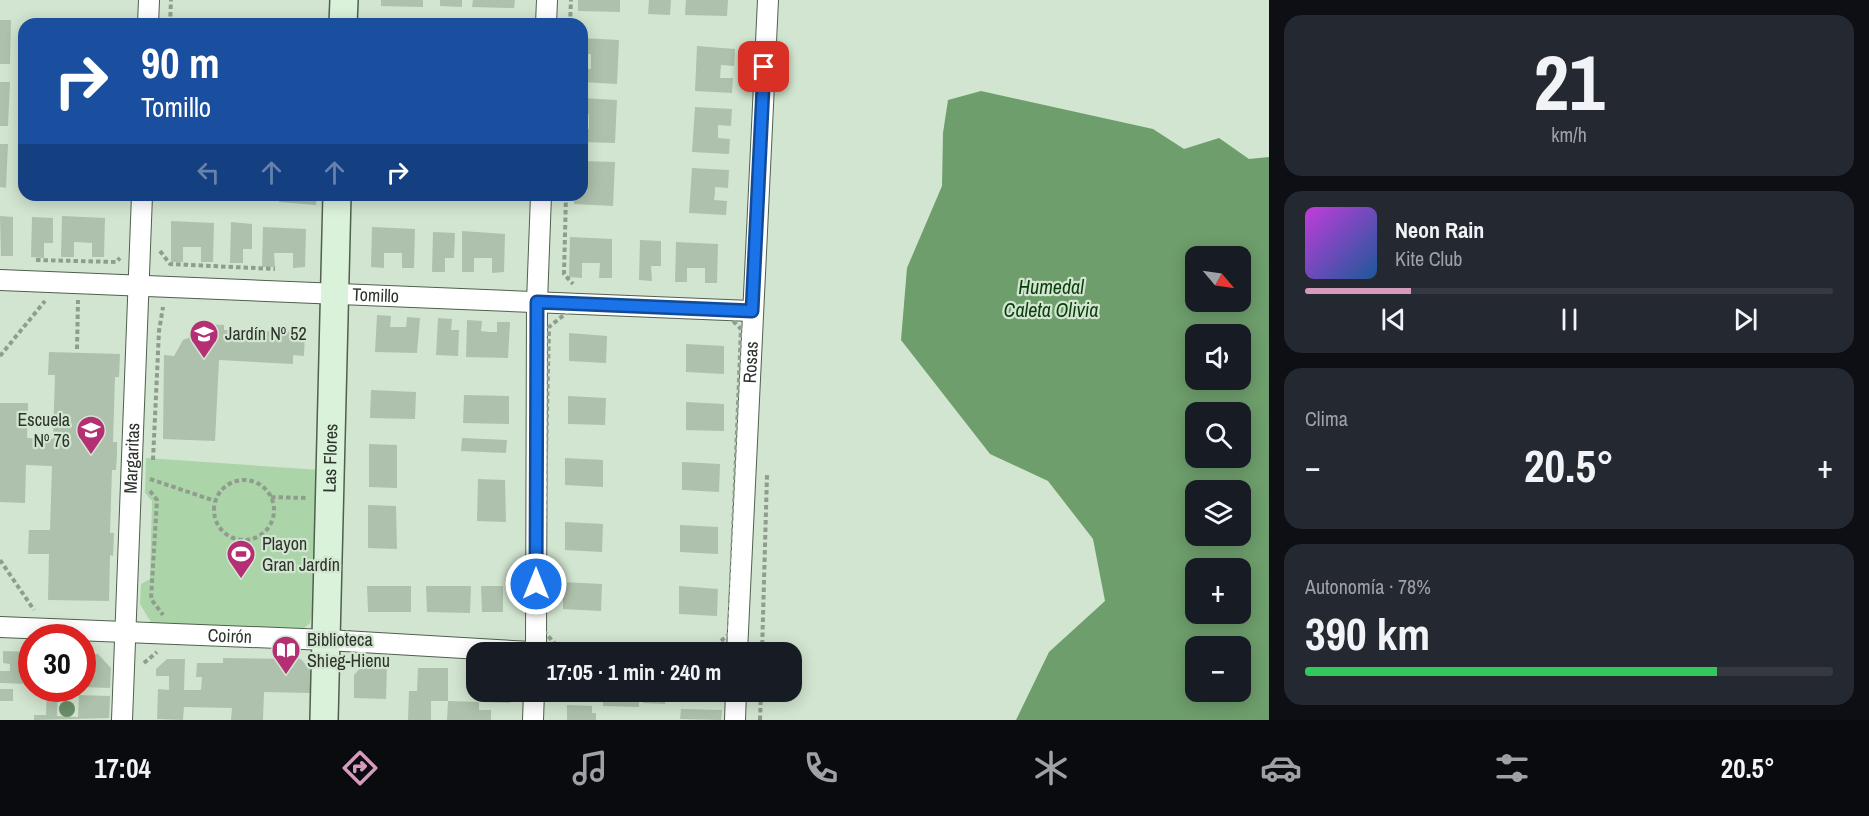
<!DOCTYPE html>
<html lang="es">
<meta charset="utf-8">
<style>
body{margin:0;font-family:"Archivo Narrow",sans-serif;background:#242831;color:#f1f3f6;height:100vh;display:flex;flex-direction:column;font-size:22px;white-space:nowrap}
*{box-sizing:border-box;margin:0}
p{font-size:20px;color:#9ea1a6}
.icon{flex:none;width:33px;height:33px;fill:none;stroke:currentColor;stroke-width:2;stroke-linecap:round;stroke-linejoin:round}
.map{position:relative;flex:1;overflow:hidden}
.drawer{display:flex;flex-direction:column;gap:15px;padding:15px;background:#0d0f14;width:600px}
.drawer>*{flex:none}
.hud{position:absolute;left:18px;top:18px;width:570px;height:183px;border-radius:18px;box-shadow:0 3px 15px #0003;background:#1a4fa0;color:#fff;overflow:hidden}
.needle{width:39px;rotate:119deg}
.buttons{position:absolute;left:1185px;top:246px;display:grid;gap:12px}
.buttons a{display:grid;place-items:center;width:66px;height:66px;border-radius:12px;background:#171b24;box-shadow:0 3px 15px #0003;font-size:30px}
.speed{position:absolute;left:18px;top:624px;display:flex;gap:12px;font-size:30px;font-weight:700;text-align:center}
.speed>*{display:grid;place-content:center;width:78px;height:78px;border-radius:50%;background:#171b24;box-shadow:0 3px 15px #0003;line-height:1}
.speed .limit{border:9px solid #d22;background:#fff;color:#111}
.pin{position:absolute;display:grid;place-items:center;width:51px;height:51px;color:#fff;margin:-26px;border-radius:12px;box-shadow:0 3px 9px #0006}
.me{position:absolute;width:66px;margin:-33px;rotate:0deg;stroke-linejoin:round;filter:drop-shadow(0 0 4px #0008)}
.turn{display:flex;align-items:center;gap:21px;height:126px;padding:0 24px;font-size:27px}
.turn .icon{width:78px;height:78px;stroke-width:2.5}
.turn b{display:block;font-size:42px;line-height:51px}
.lanes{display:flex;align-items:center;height:57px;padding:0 24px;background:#0003;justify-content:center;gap:30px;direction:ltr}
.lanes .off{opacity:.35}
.big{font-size:45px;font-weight:800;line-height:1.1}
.drawer .widget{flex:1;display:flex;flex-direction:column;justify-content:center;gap:9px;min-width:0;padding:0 21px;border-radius:18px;background:#242831}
.drawer .dial{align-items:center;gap:0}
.dial b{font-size:78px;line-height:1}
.song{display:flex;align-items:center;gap:18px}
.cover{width:72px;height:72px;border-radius:9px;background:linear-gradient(135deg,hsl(290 70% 55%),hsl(210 70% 35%))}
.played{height:6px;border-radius:3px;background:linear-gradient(90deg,#d69bbc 20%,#363941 20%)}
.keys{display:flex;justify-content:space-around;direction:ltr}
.heat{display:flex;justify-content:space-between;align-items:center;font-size:33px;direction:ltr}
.charge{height:9px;border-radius:4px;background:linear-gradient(90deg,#34c759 78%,#363941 0)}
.trip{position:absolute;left:466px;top:642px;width:336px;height:60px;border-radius:18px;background:#171b24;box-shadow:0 3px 15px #0003;font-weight:800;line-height:60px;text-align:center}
.dock{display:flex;height:96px;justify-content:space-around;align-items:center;background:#090b0e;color:#9ea1a6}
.dock .icon{width:42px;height:42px}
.dock .active{color:#d69bbc}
.dock b{font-size:27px;color:#f1f3f6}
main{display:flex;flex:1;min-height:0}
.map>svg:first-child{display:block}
.green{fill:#abd4a8}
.water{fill:#6e9e6c;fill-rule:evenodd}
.building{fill:#aec1ac}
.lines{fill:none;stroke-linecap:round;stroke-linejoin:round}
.street-casing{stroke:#4f604e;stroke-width:22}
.secondary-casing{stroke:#4f604e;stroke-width:30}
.path{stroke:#8f9d8d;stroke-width:4;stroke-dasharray:4.5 3;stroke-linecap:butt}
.street{stroke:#fff;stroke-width:20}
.secondary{stroke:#daf1da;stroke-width:27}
.tree{fill:#6a8e69}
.route-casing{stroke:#114b97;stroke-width:15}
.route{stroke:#1a73e8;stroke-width:10}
.labels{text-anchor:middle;stroke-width:4.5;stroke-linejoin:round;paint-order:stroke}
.street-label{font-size:18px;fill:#2c332b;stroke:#d2e5d0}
.poi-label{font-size:18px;fill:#2c332b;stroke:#d2e5d0;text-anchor:start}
.water-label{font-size:20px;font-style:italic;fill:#093e0b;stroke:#d2e5d0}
</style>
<main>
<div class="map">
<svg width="1269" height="720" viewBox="0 0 1269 720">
<rect width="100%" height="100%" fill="#d2e5d0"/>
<path class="green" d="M146 458 320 470 314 602 310 623 302 630 152 624 140 604 141 584 150 579 152 501 145 493Z"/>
<path class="water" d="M981 91 1153 129 1184 149 1219 138 1249 159 1269 157V720H1016L1049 652 1105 601 1093 539 1048 481 990 454 901 340 907 268 942 186 943 133 948 100ZM1196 256H1240V302H1196ZM1240 334V380H1196V334ZM1240 412V458H1196V412ZM1196 490H1240V536H1196ZM1196 568H1240V614H1196ZM1240 646V692H1196V646Z"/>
<path class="building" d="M381 0H423V7L381 6Z
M440 0H462V7L440 6Z
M473 0H515L514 8 472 7Z
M578 0H620V12L578 11Z
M649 0H671L670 15 648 14Z
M686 0H728L727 16 685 15Z
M0 20H11L10 64H0Z
M87 20 117 22V24H87Z
M582 38 619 40 617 84 582 82V68L591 69V54H582Z
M697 46 735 49 734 66 721 65 720 78H733L732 93 695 91Z
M0 82H10L8 126H0Z
M582 98 617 100 615 143 582 142V128L589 129V114L582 113Z
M695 107 732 109 731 126 718 125V138L730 139 729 154 692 152Z
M0 144H8L6 188 0 187Z
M582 161 615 162 613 206 574 204V195H582V191H587V176H582Z
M692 168 729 170 728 188 715 187V193L714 200 727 201 726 215 689 213Z
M280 195H317L316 205 279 202Z
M365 195H404V201L365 199Z
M477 195H514L513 201 476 198Z
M0 216 13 217V256H1Z
M62 216 105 218 104 257H92V243L74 242V257H61Z
M32 217 53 218V243H44V258L31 257Z
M171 221 214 223 213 262H201V247H183V262H171Z
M231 222 252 224V249H243V263H230Z
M263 227 306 229 305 267 293 268V253H274L275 267H262Z
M372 227 415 229 414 268H402V253H384V268L371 267Z
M462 231 505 234 504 272 492 273V258H474V272H462Z
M433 232 455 233 454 258H445V272H432Z
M570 237 612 239V278H599L600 263H582V278L569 277Z
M640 240 661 241V266H651L652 281 639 280Z
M676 242 718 244 717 283H705V268H687V282H675Z
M377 315 391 316 390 327H406L407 317 420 318 417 353 375 352Z
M438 318 452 319 451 330H459L458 356 436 355Z
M467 320 482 321 481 331 489 332H497V322H510L508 358 466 357Z
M205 324 224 325V330L305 332 304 356 293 355V364L219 360 215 441 163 439 164 355 174 356 183 340 205 331Z
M569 333 607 336 606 363 569 361Z
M686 344 724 346V374L686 372Z
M49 352 120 354 119 377H115L113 442H117V455L116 470H112L110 533H114L113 556 110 555 109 601 48 600 49 554H28L29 530H50L52 466 26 465 25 503 0 502V403H28L27 438 53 439 55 375H48Z
M371 390 416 392 415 419 370 418Z
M464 395 509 396V424L463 423Z
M568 396 606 398 605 425 568 424Z
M686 402 724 404V431L686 430Z
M462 438 507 440 506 453 461 451Z
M369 444 397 445V488L369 487Z
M565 458 603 460V487L565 485Z
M682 462 720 464 719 492 682 490Z
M478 479 505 480 506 522 477 521Z
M368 505 396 506 397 549 368 548Z
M565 522 603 524 602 552 565 550Z
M680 525 718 527V554L680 552Z
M563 582 602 584 601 611 563 609Z
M367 586H411V612H368Z
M426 586H471L470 613 427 612Z
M481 586H503V612H482Z
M679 586 718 589 717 616 679 614Z
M3 651 32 652V684L0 683V671H10V664L3 663Z
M82 654H98L111 668 110 688 82 687Z
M223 658 301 659 311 671 310 693 264 692 263 720H231L232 708 184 707 183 720 157 719 158 689 169 690V676H156V669L167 659H185L184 690H201L202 677H196L197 663H223Z
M363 665 387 666 386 699 354 698V675Z
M418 668H448V701H431V720H408L409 691H417Z
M47 688H58L57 716 78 717 79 695 110 696 109 718 34 720V715H46Z
M0 689H13V701H0Z
M484 692H511L510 703 483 702Z
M603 692H639V707L603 706Z
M651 692H666L665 704 643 703 644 695 650 696Z
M448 701 479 702V710H491V720H447Z
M567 705 592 706V713H596V720H567Z
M681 709 722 710 721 720 680 719Z"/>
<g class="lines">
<g class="street-casing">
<g id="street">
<path d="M148 24 149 0"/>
<path d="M546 24 547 0"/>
<path id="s1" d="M0 280 751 311"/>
<path id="s2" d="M0 627 327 640 531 652"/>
<path d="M536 652 537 302 541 195"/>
<path id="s3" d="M737 652 768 0"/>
<path id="s4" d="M122 720 142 195"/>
<path d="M533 720 534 692"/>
<path d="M735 720 736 692"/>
</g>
</g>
<g class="secondary-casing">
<g id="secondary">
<path d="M343 24 344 0"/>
<path id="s5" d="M324 720 337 195"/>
</g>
</g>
<path class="path" d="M170 24 171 0
M570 24 571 0
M566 195 564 274 573 284
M160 251 170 264 275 269
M36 260 116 262 120 258
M570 310 729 317 741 329 729 634 711 650 556 645 542 629 549 327Z
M77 349 78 300
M0 356 45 301
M153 460 159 331 163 307
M150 479 215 501
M214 510a30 30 0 1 1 60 0a30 30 0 1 1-60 0Z
M150 491 157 500 151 599 163 615
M271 497 306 498
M0 560 34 610
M569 652 570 645
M762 652 767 475
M144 663 157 652
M760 720 761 692"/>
<use href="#street" class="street"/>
<use href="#secondary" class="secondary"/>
</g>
<circle class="tree" cx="67" cy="709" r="8"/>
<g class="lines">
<g class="route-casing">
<path id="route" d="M536 584 537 302 752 311 764 67"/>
</g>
<use href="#route" class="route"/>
</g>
<defs>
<g id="school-pin" transform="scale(1.5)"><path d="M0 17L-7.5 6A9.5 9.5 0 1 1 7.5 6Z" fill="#b42f74" stroke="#d2e5d0"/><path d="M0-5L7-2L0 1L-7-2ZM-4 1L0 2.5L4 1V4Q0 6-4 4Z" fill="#fff"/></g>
<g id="stadium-pin" transform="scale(1.5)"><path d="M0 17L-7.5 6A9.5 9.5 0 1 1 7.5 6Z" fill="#b42f74" stroke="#d2e5d0"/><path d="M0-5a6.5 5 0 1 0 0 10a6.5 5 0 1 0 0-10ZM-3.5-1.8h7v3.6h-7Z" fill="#fff"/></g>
<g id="library-pin" transform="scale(1.5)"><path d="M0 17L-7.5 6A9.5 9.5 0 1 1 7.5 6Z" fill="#b42f74" stroke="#d2e5d0"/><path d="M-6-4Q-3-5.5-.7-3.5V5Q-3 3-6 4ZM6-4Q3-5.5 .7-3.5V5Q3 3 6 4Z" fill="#fff"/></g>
</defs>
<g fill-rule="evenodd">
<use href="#school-pin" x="204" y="334"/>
<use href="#school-pin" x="91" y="430"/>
<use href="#stadium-pin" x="241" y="554"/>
<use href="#library-pin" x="286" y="650"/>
</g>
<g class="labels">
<g class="street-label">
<text dy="6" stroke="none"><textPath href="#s1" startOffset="376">Tomillo</textPath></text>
<text dy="6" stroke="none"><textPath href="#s3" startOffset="290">Rosas</textPath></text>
<text dy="6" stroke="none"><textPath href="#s4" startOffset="262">Margaritas</textPath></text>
<text dy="6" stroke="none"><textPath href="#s5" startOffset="262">Las Flores</textPath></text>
<text dy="6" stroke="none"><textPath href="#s2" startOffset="230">Coirón</textPath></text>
</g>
<g class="poi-label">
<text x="225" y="340">Jardín Nº 52</text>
<text x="70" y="426" text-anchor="end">Escuela<tspan x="70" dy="21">Nº 76</tspan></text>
<text x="262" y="550">Playon<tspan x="262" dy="21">Gran Jardín</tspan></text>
<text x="307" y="646">Biblioteca<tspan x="307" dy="21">Shieg-Hienu</tspan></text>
</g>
<g class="water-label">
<text x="1051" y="294">Humedal<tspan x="1051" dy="23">Caleta Olivia</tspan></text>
</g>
</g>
</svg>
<div class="buttons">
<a><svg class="needle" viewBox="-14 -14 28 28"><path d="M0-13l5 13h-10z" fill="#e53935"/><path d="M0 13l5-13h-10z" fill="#9ea1a6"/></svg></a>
<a><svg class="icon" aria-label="sound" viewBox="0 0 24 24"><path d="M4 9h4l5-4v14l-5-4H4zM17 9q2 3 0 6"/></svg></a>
<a><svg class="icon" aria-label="search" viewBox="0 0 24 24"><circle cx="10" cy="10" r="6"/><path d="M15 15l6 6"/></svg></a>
<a><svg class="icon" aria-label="layers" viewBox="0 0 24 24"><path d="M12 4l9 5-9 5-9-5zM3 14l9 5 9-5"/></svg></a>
<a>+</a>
<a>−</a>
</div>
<div class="speed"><div class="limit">30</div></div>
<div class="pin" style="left:764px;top:67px;background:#d93025"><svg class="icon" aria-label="arrive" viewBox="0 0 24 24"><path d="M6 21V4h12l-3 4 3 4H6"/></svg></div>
<svg class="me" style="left:536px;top:584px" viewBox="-20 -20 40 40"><circle r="17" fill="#1a73e8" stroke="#fff" stroke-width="3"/><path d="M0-11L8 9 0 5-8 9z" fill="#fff"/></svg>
<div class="trip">17:05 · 1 min · 240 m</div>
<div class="hud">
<div class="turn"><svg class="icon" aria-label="right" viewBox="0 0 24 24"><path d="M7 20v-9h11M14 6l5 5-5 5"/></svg><div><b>90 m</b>Tomillo</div></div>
<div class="lanes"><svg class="icon off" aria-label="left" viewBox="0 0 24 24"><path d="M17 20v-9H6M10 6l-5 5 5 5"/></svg><svg class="icon off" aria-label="ahead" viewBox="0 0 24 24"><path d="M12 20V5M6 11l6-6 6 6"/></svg><svg class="icon off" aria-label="ahead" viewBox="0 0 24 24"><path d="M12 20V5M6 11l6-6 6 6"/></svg><svg class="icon" aria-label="right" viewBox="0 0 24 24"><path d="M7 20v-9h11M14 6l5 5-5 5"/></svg></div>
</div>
</div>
<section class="drawer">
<div class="widget dial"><b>21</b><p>km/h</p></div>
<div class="widget">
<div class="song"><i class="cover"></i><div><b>Neon Rain</b><p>Kite Club</p></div></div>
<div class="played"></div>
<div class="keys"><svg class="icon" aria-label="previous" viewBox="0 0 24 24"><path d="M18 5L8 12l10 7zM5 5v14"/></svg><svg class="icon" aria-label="pause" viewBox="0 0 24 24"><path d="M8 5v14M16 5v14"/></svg><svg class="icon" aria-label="next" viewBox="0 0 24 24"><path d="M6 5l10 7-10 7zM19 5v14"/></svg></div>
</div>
<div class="widget"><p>Clima</p>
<div class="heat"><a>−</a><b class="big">20.5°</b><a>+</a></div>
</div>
<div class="widget"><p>Autonomía · 78%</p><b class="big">390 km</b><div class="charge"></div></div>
</section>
</main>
<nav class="dock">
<b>17:04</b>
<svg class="icon active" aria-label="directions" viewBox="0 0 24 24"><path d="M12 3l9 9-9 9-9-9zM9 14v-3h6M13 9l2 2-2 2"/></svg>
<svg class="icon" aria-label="music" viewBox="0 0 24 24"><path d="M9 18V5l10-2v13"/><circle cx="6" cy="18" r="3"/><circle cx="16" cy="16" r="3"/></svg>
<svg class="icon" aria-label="phone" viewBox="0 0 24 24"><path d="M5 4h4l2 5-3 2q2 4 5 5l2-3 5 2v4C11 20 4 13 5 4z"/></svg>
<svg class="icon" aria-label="climate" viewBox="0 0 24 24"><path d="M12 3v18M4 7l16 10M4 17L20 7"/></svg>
<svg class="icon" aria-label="car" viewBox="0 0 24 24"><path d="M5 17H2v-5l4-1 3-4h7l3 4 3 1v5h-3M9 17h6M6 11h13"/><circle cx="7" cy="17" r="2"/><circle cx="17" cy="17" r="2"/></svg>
<svg class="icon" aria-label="filters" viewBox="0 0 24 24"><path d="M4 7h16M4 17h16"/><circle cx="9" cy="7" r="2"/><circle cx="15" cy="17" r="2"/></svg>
<b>20.5°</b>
</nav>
